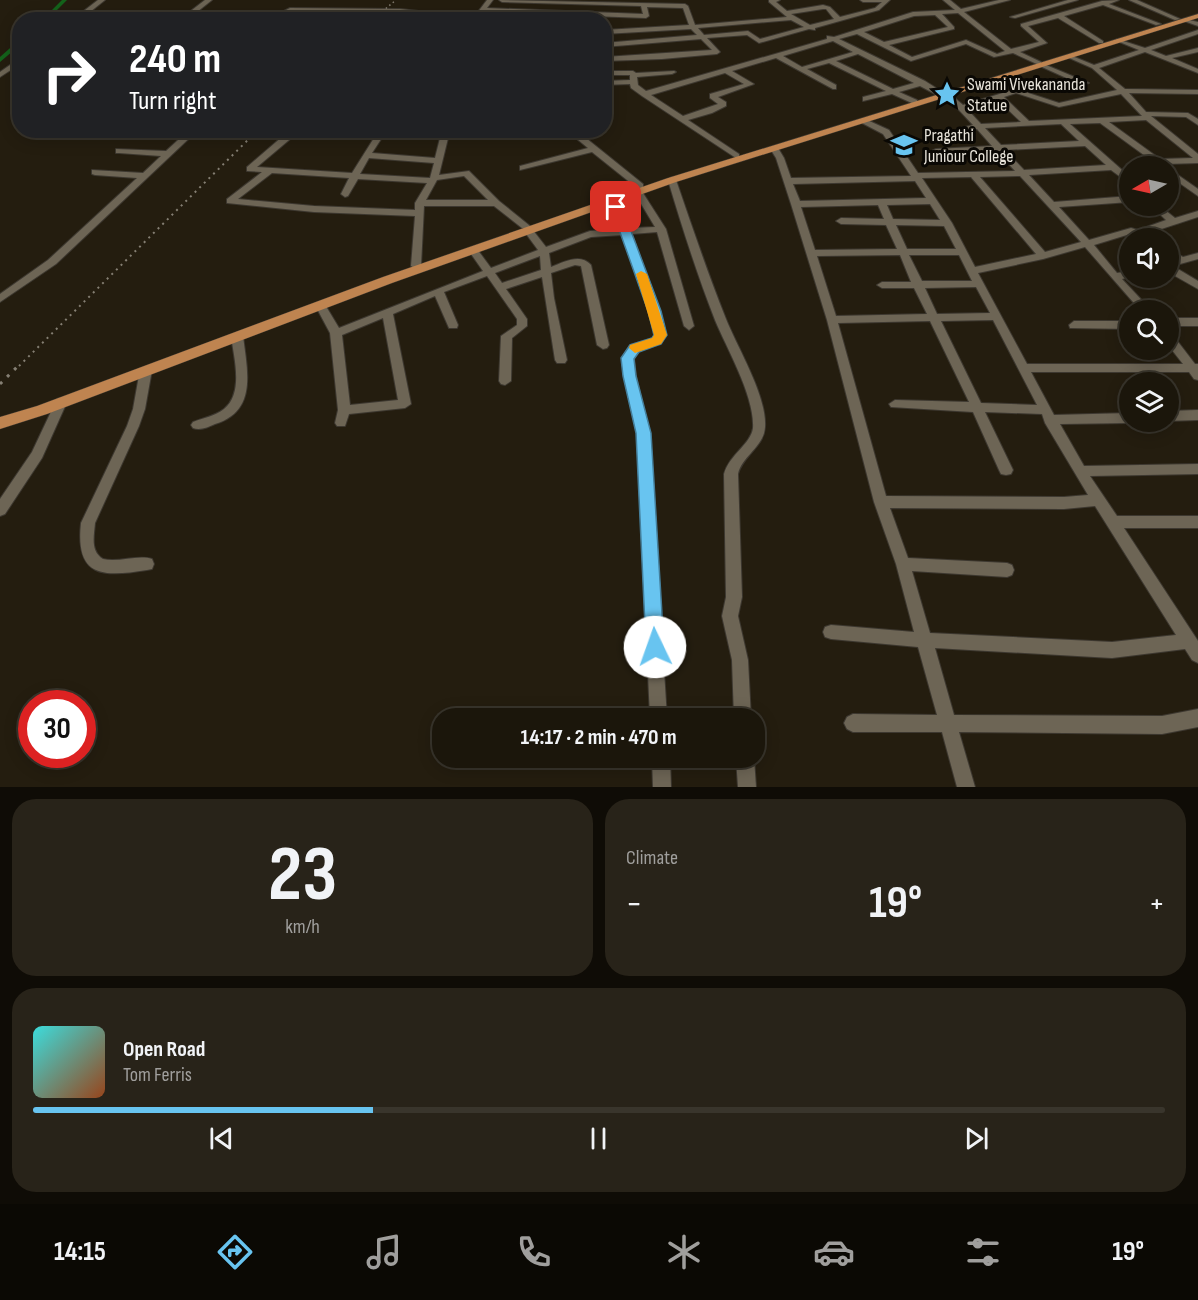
<!DOCTYPE html>
<meta charset="utf-8">
<style>
body{margin:0;font-family:"Sofia Sans Condensed",sans-serif;background:#282319;color:#f1f3f6;height:100vh;display:flex;flex-direction:column;font-size:22px;white-space:nowrap}
*{box-sizing:border-box;margin:0}
p{font-size:20px;color:#a09f9d}
.icon{flex:none;width:33px;height:33px;fill:none;stroke:currentColor;stroke-width:2;stroke-linecap:round;stroke-linejoin:round}
.map{position:relative;height:787px;overflow:hidden}
.details{display:flex;flex-direction:column;gap:12px;padding:12px;background:#0f0c06;flex:1}
.details>*{flex:none}
.banner{position:absolute;left:12px;top:12px;width:600px;height:126px;border-radius:24px;box-shadow:0 3px 15px #0003,0 0 0 2px #39352c;background:#202124;color:#fff;overflow:hidden}
.needle{width:39px;rotate:261deg}
.buttons{position:absolute;left:1119px;top:156px;display:grid;gap:12px}
.buttons a{display:grid;place-items:center;width:60px;height:60px;border-radius:50%;background:#1b160b;box-shadow:0 3px 15px #0003,0 0 0 2px #39352c;font-size:30px}
.speed{position:absolute;left:18px;top:690px;display:flex;gap:12px;font-size:30px;font-weight:700;text-align:center}
.speed>*{display:grid;place-content:center;width:78px;height:78px;border-radius:50%;background:#1b160b;box-shadow:0 3px 15px #0003,0 0 0 2px #39352c;line-height:1}
.speed .limit{border:9px solid #d22;background:#fff;color:#111}
.pin{position:absolute;display:grid;place-items:center;width:51px;height:51px;color:#fff;margin:-26px;border-radius:12px;box-shadow:0 3px 9px #0006}
.me{position:absolute;width:66px;margin:-33px;rotate:357deg;stroke-linejoin:round;filter:drop-shadow(0 0 4px #0008)}
.turn{display:flex;align-items:center;gap:21px;height:126px;padding:0 18px;font-size:27px}
.turn .icon{width:78px;height:78px;stroke-width:2.5}
.turn b{display:block;font-size:42px;line-height:51px}
.big{font-size:45px;font-weight:700;line-height:1.1}
.details .tile{flex:1;display:flex;flex-direction:column;justify-content:center;gap:9px;min-width:0;padding:0 21px;border-radius:24px;background:#282319}
.details .dial{align-items:center;gap:0}
.dial b{font-size:78px;line-height:1}
.song{display:flex;align-items:center;gap:18px}
.cover{width:72px;height:72px;border-radius:9px;background:linear-gradient(135deg,hsl(180 70% 55%),hsl(20 70% 35%))}
.played{height:6px;border-radius:3px;background:linear-gradient(90deg,#68c4f0 30%,#39352c 30%)}
.keys{display:flex;justify-content:space-around;direction:ltr}
.heat{display:flex;justify-content:space-between;align-items:center;font-size:33px;direction:ltr}
.details .tiles{flex:1;display:grid;gap:12px;grid-template-columns:1fr 1fr}
.tile:last-child{grid-column:span 2}
.trip{position:absolute;left:432px;top:708px;width:333px;height:60px;border-radius:24px;background:#1b160b;box-shadow:0 3px 15px #0003,0 0 0 2px #39352c;font-weight:700;line-height:60px;text-align:center}
.tab-bar{display:flex;height:96px;justify-content:space-around;align-items:center;background:#0b0904;color:#a09f9d}
.tab-bar .icon{width:42px;height:42px}
.tab-bar .active{color:#68c4f0}
.tab-bar b{font-size:27px;color:#f1f3f6}
.map>svg:first-child{display:block}
.lines{fill:none;stroke-linecap:round;stroke-linejoin:round}
.canal{fill:#14631b;fill-rule:evenodd}
.minor-casing{stroke:#3d3830;stroke-width:2}
.major-casing{stroke:#3d3830;stroke-width:1}
.minor{fill:#6d6555;fill-rule:evenodd}
.major{fill:#bf8450;fill-rule:evenodd}
.rail-far2{stroke:#857f73;stroke-width:1.5;stroke-dasharray:1.5 3;stroke-linecap:butt}
.rail-far1{stroke:#857f73;stroke-width:2;stroke-dasharray:2 4.5;stroke-linecap:butt}
.rail{stroke:#857f73;stroke-width:3;stroke-dasharray:3 7;stroke-linecap:butt}
.route{fill:#68c4f0;stroke:#447f9c;stroke-width:1.5}
.slow{fill:#f59e0b}
.labels{text-anchor:middle;stroke-width:6;stroke-linejoin:round;paint-order:stroke}
.far-poi-label{font-size:18px;fill:#e8e4da;stroke:#0a0804;text-anchor:start}
</style>
<div class="map">
<svg width="1198" height="787" viewBox="0 0 1198 787">
<rect width="100%" height="100%" fill="#241d0f"/>
<g class="lines">
<path class="canal" d="M62 0H67L47 20H42Z
M18 41H20V45L0 62V57Z"/>
<g class="minor-casing">
<path id="minor" d="M98 0H105L80 20H72Z
M205 0H212L187 20H179Z
M487 0H493L487 8 643 14 641 6 502 2 499 0 685 4 688 6 695 25 787 17 769 2V0H780L776 2 787 11 823 5 830 7 840 17 875 8 882 2H863L860 0H890L879 10 815 28V30L809 29 759 43 747 35 707 38 720 52 717 54 662 59 604 61V57L712 50 701 39 604 47V43L697 35 691 29 604 34V30L689 25 683 8 647 7 649 16 646 18 484 12 479 20 401 13 395 20H388L395 13 291 12 286 14 283 20H277L282 12 290 8 400 9 474 17ZM823 9H826L834 19 810 25 791 14ZM791 20 804 27 760 39 748 31 704 35 698 28Z
M943 0H950L961 9 999 0H1010L964 12 1011 49 1039 42 1021 26V24L1102 1 1119 0 1109 4 1161 24 1156 25 1103 5 1064 16 1103 41V43H1099L1058 18 1028 26 1047 43 1020 52 1041 62V64L1039 65 1013 53 994 57 966 44 911 61 857 34 839 39 925 81 944 93 937 95 920 86 899 92 917 100V104H914L892 94 863 101V97L886 91 829 63 807 69 836 85V89H833L776 58 732 71 754 84 718 97 726 102V106L712 113 688 120 739 154V158H736L642 96 631 88 630 84 604 85V81L630 80V75H604V71H633L636 73 674 71 676 72 672 74 637 77 638 85 646 91 827 39V36L834 37 913 12 955 10ZM958 13 1005 51 997 54 966 40 912 57 889 45 954 29V27L942 14ZM935 15 948 27 884 42 864 32 914 16ZM833 41 853 52 802 67 783 56ZM858 54 914 83 893 89 836 61ZM725 73 744 84 710 94V98L718 104 683 116 651 95Z
M1068 0H1078L1015 18 1010 17Z
M1129 0H1137L1180 19 1175 20Z
M1184 19 1198 22V26L1184 21Z
M1198 30V34L1151 50 1166 56 1198 48V52L1172 58 1198 69V73L1145 52 1099 68 1125 89 1198 90V94L1129 93 1146 112 1188 113 1198 119V125L1186 117 1151 116 1198 154V163L1167 164 1168 166H1159L1100 123 1070 124 1130 177V184L1111 170 1029 175 1054 202 1130 196V202L1059 207 1089 240 1131 228 1138 230 1166 220 1151 206H1160L1175 218 1198 211V217L1146 234 1152 238H1141L1130 234 1094 245 1117 273 1130 271V277L1122 279 1151 310H1140L1085 247 1043 259 978 273 1027 364H1183L1168 345V333L1172 334 1195 364H1198V380L1194 379 1189 372H1031L1054 415 1130 413V422H1134L1130 423 1060 424 1084 466 1198 464V474L1090 476 1117 516H1198V528H1124L1198 641V663L1192 660 1185 649 1112 658 935 648 954 715 1162 716 1198 709V727L1162 734 959 732 975 787H957L942 732H853L847 729 844 723 847 717 853 714 937 715 918 647 831 639 825 637 823 632 825 627 831 625 914 632 896 564 874 502 827 320 791 204 776 158 771 150 778 148 784 158 791 178 911 176 883 134 862 123V119H865L889 130 918 173 1015 171 996 150 933 153 932 151 936 149 992 146 977 129 957 133V129L973 125 959 110 944 98V94H950L963 105 1016 89 1059 103 1117 90 1092 68 1067 57 1072 56 1094 65 1139 50 1117 41V39L1145 48ZM1016 93 1059 107 1121 94 1142 116 1029 121 1004 97ZM997 99 1021 122 981 124 967 109ZM1146 120 1193 158 1160 159 1109 122ZM1061 124 1079 141 1001 145 985 128ZM1085 146 1106 165 1024 170 1005 150ZM1020 176 1081 242 1045 252 980 177ZM971 177 1036 254 975 267 952 223 922 178ZM915 181 926 198 800 201 793 184ZM930 204 940 220 893 219 887 205ZM878 205 884 219 841 218 836 221 841 224 886 225 897 249 815 250 801 207ZM896 225 944 226 956 249H907ZM900 255 911 282H882L877 285 882 288H914L927 314 836 316 817 256ZM909 255H959L972 281H922ZM976 287 990 313 937 314 925 288ZM993 320 1037 405 981 403 941 321ZM930 321 969 402 895 400 889 404 891 407 973 412 999 470 1001 474 1006 475 1011 474 1013 470 985 412 1042 414 1045 423 1088 495 1064 497 886 496 838 323ZM1095 506 1176 635 1112 642 930 633 912 571 1007 577 1012 575 1014 570 1012 565 1007 563 908 558 890 508 1064 509Z
M20 58V64L0 77V72Z
M1042 65H1046L1089 83 1082 85 1042 67Z
M189 130H198L56 264 0 302V294L48 260 137 178 95 175 92 174V170L143 173 161 156 119 153H116V149L166 151Z
M290 130H310L295 135 257 167 352 173 379 130H387L372 153 435 158 442 130H450L439 175 469 171 499 201 530 226 528 228H522L494 206H424L421 266 416 269 411 266 415 216 314 212 227 203V199L262 172 247 171V167ZM369 158 434 163 430 178 360 174ZM272 173 349 178 341 194 345 197 348 196 358 179 427 183 415 203V210L314 206 238 199ZM464 176 488 200H426L437 180Z
M566 130H576L643 184V188H637L592 152 520 170V166L588 148Z
M1168 168 1198 189V196L1168 175Z
M672 177 676 180C692 227 708 274 726 319 738 349 767 396 765 427 764 447 742 456 738 474L742 597 738 616 748 660 751 718H734L732 660 722 616 726 597 724 474C729 455 751 444 753 428 755 397 727 349 715 320 697 274 682 227 668 180Z
M638 189 641 190 666 229 694 326 689 330 684 326 657 232 632 234 659 311 666 335 661 344 638 351 634 358 636 376 649 433 667 718H650L637 433 624 376 622 358 630 345 653 338 654 335 649 311 622 235 591 237 549 253 551 267C564 262 580 253 591 265L609 345 607 348 603 349 597 345 581 266 575 265 551 273 554 298 567 360 565 363H557L555 360 542 277 506 289 527 319V326L512 338 511 381 505 385 501 384 499 381 501 336 517 325V319L487 276 444 292 458 325 457 328H449L435 296 393 314 411 404 405 408 349 414 345 426H337L335 423 338 410 330 333 315 305 320 302 324 303 339 328 483 271 469 251 471 249H477L491 268 538 250 524 231 526 229H532L546 247 590 231 620 229 611 200 615 197 619 200 630 228 655 227 634 192ZM540 256 541 270 502 283 495 273ZM383 318 398 400 350 405 342 335Z
M1168 249 1183 257 1198 253V259L1173 266 1198 281V289L1168 272V261L1173 260 1168 257Z
M1168 318H1198V326H1168Z
M1074 321H1130V329L1070 328 1069 325Z
M237 332 243 336C247 370 258 411 215 424 208 427 200 431 193 428L191 425 193 422C203 418 215 416 224 409 244 393 234 358 231 336Z
M146 366 152 370 145 409 139 426 95 523C94 536 90 551 103 559 119 563 138 554 152 559L154 564 152 569 147 570C103 577 75 578 81 523L127 426 133 409 140 370Z
M61 398 67 402 42 458 5 514 0 516V499L32 452 57 399Z
M1198 410V420L1168 421V411Z
M652 758H670L671 787H653Z
M736 758H754L756 787H738Z"/>
</g>
<g class="major-casing">
<path id="major" d="M1198 14V18L676 182 392 283 47 414 0 429V417L37 406 383 277 668 178Z"/>
</g>
<use href="#minor" class="minor"/>
<use href="#major" class="major"/>
<path class="rail-far2" d="M372 20 396 0"/>
<path class="rail-far1" d="M19 366 258 130"/>
<path class="rail" d="M0 384 20 364"/>
</g>
<path class="route" d="M616 204 622 207 661 311 667 335 661 344 639 352 634 359 636 376 651 433 664 647 661 653 655 655 648 653 646 647 636 433 623 376 621 358 630 345 652 338 654 335 648 311 611 207Z"/>
<path class="slow" d="M641 271 647 274 667 335 661 344 635 353 629 348 630 345 652 338 654 335 636 274Z"/>
<defs>
<g id="sight-bare" transform="scale(2.07)"><path d="M0-6L1.8-2.2L6-1.7L2.9 1.2L3.7 5.4L0 3.3L-3.7 5.4L-2.9 1.2L-6-1.7L-1.8-2.2Z" fill="#68c4f0" stroke="#0a0804" stroke-width="2.5" paint-order="stroke"/></g>
<g id="university-bare" transform="scale(2.07)"><path d="M0-5L7-2L0 1L-7-2ZM-4 1L0 2.5L4 1V4Q0 6-4 4Z" fill="#68c4f0" stroke="#0a0804" stroke-width="2.5" paint-order="stroke"/></g>
</defs>
<g fill-rule="evenodd">
<use href="#sight-bare" x="947" y="94"/>
<use href="#university-bare" x="904" y="145"/>
</g>
<g class="labels">
<g class="far-poi-label">
<text x="967" y="90">Swami Vivekananda<tspan x="967" dy="21">Statue</tspan></text>
<text x="924" y="141">Pragathi<tspan x="924" dy="21">Juniour College</tspan></text>
</g>
</g>
</svg>
<div class="buttons">
<a><svg class="needle" viewBox="-14 -14 28 28"><path d="M0-13l5 13h-10z" fill="#e53935"/><path d="M0 13l5-13h-10z" fill="#a09f9d"/></svg></a>
<a><svg class="icon" aria-label="sound" viewBox="0 0 24 24"><path d="M4 9h4l5-4v14l-5-4H4zM17 9q2 3 0 6"/></svg></a>
<a><svg class="icon" aria-label="search" viewBox="0 0 24 24"><circle cx="10" cy="10" r="6"/><path d="M15 15l6 6"/></svg></a>
<a><svg class="icon" aria-label="layers" viewBox="0 0 24 24"><path d="M12 4l9 5-9 5-9-5zM3 14l9 5 9-5"/></svg></a>
</div>
<div class="speed"><div class="limit">30</div></div>
<div class="pin" style="left:616px;top:207px;background:#d93025"><svg class="icon" aria-label="arrive" viewBox="0 0 24 24"><path d="M6 21V4h12l-3 4 3 4H6"/></svg></div>
<svg class="me" style="left:655px;top:647px" viewBox="-20 -20 40 40"><circle r="19" fill="#fff"/><path d="M0-13L10 11 0 6-10 11z" fill="#68c4f0"/></svg>
<div class="trip">14:17 · 2 min · 470 m</div>
<div class="banner">
<div class="turn"><svg class="icon" aria-label="right" viewBox="0 0 24 24"><path d="M7 20v-9h11M14 6l5 5-5 5"/></svg><div><b>240 m</b>Turn right</div></div>
</div>
</div>
<section class="details">
<div class="tiles">
<div class="tile dial"><b>23</b><p>km/h</p></div>
<div class="tile"><p>Climate</p>
<div class="heat"><a>−</a><b class="big">19°</b><a>+</a></div>
</div>
<div class="tile">
<div class="song"><i class="cover"></i><div><b>Open Road</b><p>Tom Ferris</p></div></div>
<div class="played"></div>
<div class="keys"><svg class="icon" aria-label="previous" viewBox="0 0 24 24"><path d="M18 5L8 12l10 7zM5 5v14"/></svg><svg class="icon" aria-label="pause" viewBox="0 0 24 24"><path d="M8 5v14M16 5v14"/></svg><svg class="icon" aria-label="next" viewBox="0 0 24 24"><path d="M6 5l10 7-10 7zM19 5v14"/></svg></div>
</div>
</div>
</section>
<nav class="tab-bar">
<b>14:15</b>
<svg class="icon active" aria-label="directions" viewBox="0 0 24 24"><path d="M12 3l9 9-9 9-9-9zM9 14v-3h6M13 9l2 2-2 2"/></svg>
<svg class="icon" aria-label="music" viewBox="0 0 24 24"><path d="M9 18V5l10-2v13"/><circle cx="6" cy="18" r="3"/><circle cx="16" cy="16" r="3"/></svg>
<svg class="icon" aria-label="phone" viewBox="0 0 24 24"><path d="M5 4h4l2 5-3 2q2 4 5 5l2-3 5 2v4C11 20 4 13 5 4z"/></svg>
<svg class="icon" aria-label="climate" viewBox="0 0 24 24"><path d="M12 3v18M4 7l16 10M4 17L20 7"/></svg>
<svg class="icon" aria-label="car" viewBox="0 0 24 24"><path d="M5 17H2v-5l4-1 3-4h7l3 4 3 1v5h-3M9 17h6M6 11h13"/><circle cx="7" cy="17" r="2"/><circle cx="17" cy="17" r="2"/></svg>
<svg class="icon" aria-label="filters" viewBox="0 0 24 24"><path d="M4 7h16M4 17h16"/><circle cx="9" cy="7" r="2"/><circle cx="15" cy="17" r="2"/></svg>
<b>19°</b>
</nav>
